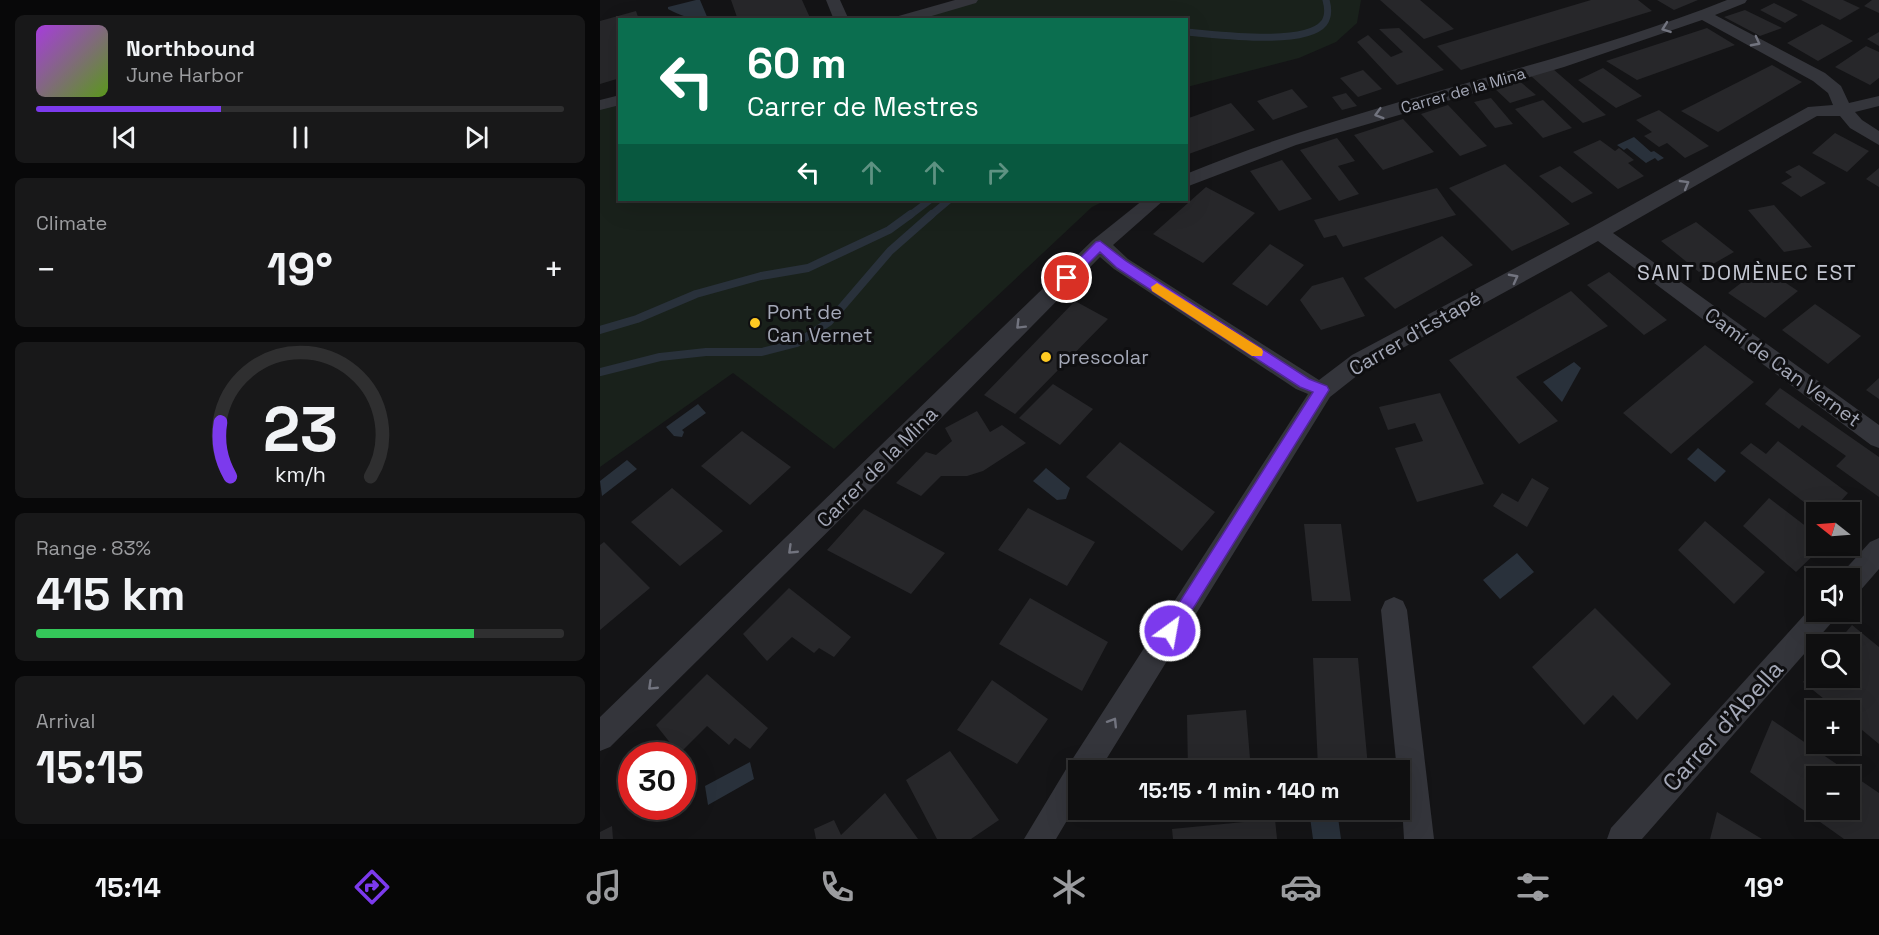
<!DOCTYPE html>
<meta charset="utf-8">
<style>
body{margin:0;font-family:"Space Grotesk",sans-serif;background:#181819;color:#f1f3f6;height:100vh;display:flex;flex-direction:column;font-size:22px;white-space:nowrap}
*{box-sizing:border-box;margin:0}
p{font-size:20px;color:#9b9c9f}
.icon{flex:none;width:33px;height:33px;fill:none;stroke:currentColor;stroke-width:2;stroke-linecap:round;stroke-linejoin:round}
.map{position:relative;flex:1;overflow:hidden}
.side{display:flex;flex-direction:column;gap:15px;padding:15px;background:#080809;width:600px}
.side>*{flex:none}
.guide{position:absolute;left:18px;top:18px;width:570px;height:183px;border-radius:0px;box-shadow:0 6px 24px #0002,0 0 0 2px #2f2f30;background:#0b6e4f;color:#fff;overflow:hidden}
.needle{width:39px;rotate:287deg}
.controls{position:absolute;left:1206px;top:502px;display:grid;gap:12px}
.controls a{display:grid;place-items:center;width:54px;height:54px;border-radius:0px;background:#0f0f10;box-shadow:0 6px 24px #0002,0 0 0 2px #2f2f30;font-size:30px}
.speed{position:absolute;left:18px;top:742px;display:flex;gap:12px;font-size:30px;font-weight:700;text-align:center}
.speed>*{display:grid;place-content:center;width:78px;height:78px;border-radius:50%;background:#0f0f10;box-shadow:0 6px 24px #0002,0 0 0 2px #2f2f30;line-height:1}
.speed .limit{border:9px solid #d22;background:#fff;color:#111}
.pin{position:absolute;display:grid;place-items:center;width:51px;height:51px;color:#fff;margin:-26px;border:3px solid #fff;border-radius:50%;box-shadow:0 2px 6px #0007}
.me{position:absolute;width:66px;margin:-33px;rotate:32deg;stroke-linejoin:round;filter:drop-shadow(0 0 4px #0008)}
.turn{display:flex;align-items:center;gap:21px;height:126px;padding:0 30px;font-size:27px}
.turn .icon{width:78px;height:78px;stroke-width:2.5}
.turn b{display:block;font-size:42px;line-height:51px}
.lanes{display:flex;align-items:center;height:57px;padding:0 30px;background:#0003;justify-content:center;gap:30px;direction:ltr}
.lanes .off{opacity:.35}
.big{font-size:45px;font-weight:700;line-height:1.1}
.side .card{flex:1;display:flex;flex-direction:column;justify-content:center;gap:9px;min-width:0;padding:0 21px;border-radius:9px;background:#181819}
.side .dial{align-items:center;gap:0}
.dial svg{height:156px;overflow:visible;fill:none;stroke:#2f2f30;stroke-width:7;stroke-linecap:round;text-anchor:middle}
.dial text{fill:#f1f3f6;stroke:none}
.song{display:flex;align-items:center;gap:18px}
.cover{width:72px;height:72px;border-radius:9px;background:linear-gradient(135deg,hsl(280 70% 55%),hsl(90 70% 35%))}
.played{height:6px;border-radius:3px;background:linear-gradient(90deg,#7c3aed 35%,#2f2f30 35%)}
.keys{display:flex;justify-content:space-around;direction:ltr}
.heat{display:flex;justify-content:space-between;align-items:center;font-size:33px;direction:ltr}
.charge{height:9px;border-radius:4px;background:linear-gradient(90deg,#34c759 83%,#2f2f30 0)}
.trip{position:absolute;left:468px;top:760px;width:342px;height:60px;border-radius:0px;background:#0f0f10;box-shadow:0 6px 24px #0002,0 0 0 2px #2f2f30;font-weight:700;line-height:60px;text-align:center}
.menu{display:flex;height:96px;justify-content:space-around;align-items:center;background:#060606;color:#9b9c9f}
.menu .icon{width:42px;height:42px}
.menu .selected{color:#7c3aed}
.menu b{font-size:27px;color:#f1f3f6}
main{display:flex;flex:1;min-height:0}
.map>svg:first-child{display:block}
.green{fill:#19211b}
.water{fill:#29313b}
.lines{fill:none;stroke-linecap:round;stroke-linejoin:round}
.stream-far1{stroke:#29313b;stroke-width:7}
.stream{stroke:#29313b;stroke-width:8}
.building{fill:#27272a;fill-rule:evenodd}
.minor{fill:#34353b;fill-rule:evenodd}
.oneway{stroke:#72747f}
.route{fill:#7c3aed;stroke:#51269a;stroke-width:1.5}
.slow{fill:#f59e0b}
.poi-dot{fill:#ffca22;stroke:#0f0f11;stroke-width:2}
.labels{text-anchor:middle;stroke-width:6;stroke-linejoin:round;paint-order:stroke}
.far-street-label{font-size:16px;fill:#a4a8b7;stroke:#0f0f11}
.poi-label{font-size:20px;fill:#a4a8b7;stroke:#0f0f11;text-anchor:start}
.street-label{font-size:20px;fill:#a4a8b7;stroke:#0f0f11}
.neighbourhood-label{font-size:21px;letter-spacing:1.5px;fill:#c5c8d3;stroke:#0f0f11}
.near-street-label{font-size:24px;fill:#a4a8b7;stroke:#0f0f11}
</style>
<main>
<section class="side">
<div class="card">
<div class="song"><i class="cover"></i><div><b>Northbound</b><p>June Harbor</p></div></div>
<div class="played"></div>
<div class="keys"><svg class="icon" aria-label="previous" viewBox="0 0 24 24"><path d="M18 5L8 12l10 7zM5 5v14"/></svg><svg class="icon" aria-label="pause" viewBox="0 0 24 24"><path d="M8 5v14M16 5v14"/></svg><svg class="icon" aria-label="next" viewBox="0 0 24 24"><path d="M6 5l10 7-10 7zM19 5v14"/></svg></div>
</div>
<div class="card"><p>Climate</p>
<div class="heat"><a>−</a><b class="big">19°</b><a>+</a></div>
</div>
<div class="card dial"><svg viewBox="0 0 100 80">
<path d="M14 69A42 42 0 1 1 86 69"/>
<path d="M14 69A42 42 0 0 1 9 41" stroke="#7c3aed"/>
<text x="50" y="56" font-size="32" font-weight="700">23</text>
<text x="50" y="72" font-size="11">km/h</text>
</svg></div>
<div class="card"><p>Range · 83%</p><b class="big">415 km</b><div class="charge"></div></div>
<div class="card"><p>Arrival</p><b class="big">15:15</b></div>
</section>
<div class="map">
<svg width="1279" height="839" viewBox="0 0 1279 839">
<rect width="100%" height="100%" fill="#141416"/>
<path class="green" d="M376 0H761L757 23 736 42 699 58 587 87 586 20H311Z
M19 105 20 200H506L492 207 234 449 133 373 0 467V107Z"/>
<path class="water" d="M96 0H100L108 19C93 20 81 16 68 9V7Z
M1034 137 1051 152 1054 151 1064 158 1058 161 1055 158 1046 163 1027 148 1024 150 1017 145Z
M974 362 981 368 962 402 943 382Z
M98 404 106 413 82 430 84 432 82 437 74 436 66 427Z
M1098 448 1126 471 1115 482 1087 459Z
M27 460 37 469 2 496 0 481Z
M446 468 470 488 466 499 457 500 433 481Z
M917 553 934 572 900 599 883 580Z
M150 762 154 779 108 805 105 786Z
M709 810H737L741 839H713Z"/>
<g class="lines">
<path class="stream-far1" d="M586 32C615 34 705 47 724 23 729 16 728 7 726 0
M309 216 330 200
M330 216 349 200"/>
<path class="stream" d="M0 330 37 319 96 294 161 276 208 268 289 230 311 214
M0 372 60 357 106 352H162L197 343 229 322 290 251 332 214"/>
</g>
<path class="building" d="M131 0H202L211 20H138Z
M780 0H820L854 29 824 39Z
M991 0H1038L1052 11 861 70 837 46Z
M1057 0H1098L1074 10Z
M1201 0H1243L1260 8 1240 20Z
M1272 0H1279V13L1264 6Z
M1174 3 1198 15 1185 23 1160 10Z
M1145 10 1182 28 1160 36 1124 17Z
M36 11 39 20H20V78L0 84V21Z
M1222 24 1253 41 1218 61 1187 43Z
M799 28 844 70 797 85 757 42 768 35 791 57 803 52 779 29Z
M1107 28 1135 45 1037 80 1006 61Z
M1279 32V46L1267 39Z
M1266 46 1279 52V78L1270 85 1235 67Z
M1172 65 1202 82 1118 132 1081 111Z
M1003 68 1042 96 1016 108 978 80Z
M953 69 1006 115 983 123 931 76Z
M763 70 782 89 758 97 740 78Z
M917 79 936 95 910 103 892 86Z
M692 89 708 107 673 120 657 101Z
M746 93 757 106 742 110 732 97Z
M891 98 913 124 895 128 874 102Z
M943 100 972 128 943 138 915 109Z
M631 103 655 130 586 155V119Z
M848 105 887 146 860 156 821 114Z
M1059 110 1109 146 1085 158 1067 143 1059 147 1044 136 1052 132 1036 120Z
M803 119 834 152 783 170 754 135Z
M1235 133 1269 151 1247 172 1212 153Z
M737 138 755 161 738 166 759 194 739 201 700 150Z
M1000 140 1015 151 1019 148 1034 160 1028 163 1044 176 1018 189 973 152Z
M682 160 712 199 679 211 650 171Z
M905 164 970 224 912 251 849 188Z
M1199 165 1226 183 1201 197 1181 183 1192 177 1185 172Z
M960 166 993 193 972 203 939 176Z
M1279 168V187L1266 179Z
M606 187 655 213 603 263 553 234Z
M837 188 856 215 743 247 736 235 724 238 714 220Z
M1174 205 1212 247 1184 252 1148 210Z
M1096 222 1134 252 1099 272 1061 241Z
M842 236 873 265 795 309 764 278Z
M670 244 704 265 667 306 632 284Z
M1162 267 1198 291 1165 318 1128 293Z
M1009 272 1067 320 1044 335 987 285Z
M743 277 765 316 721 330 700 300 712 286Z
M971 291 1008 326 916 377 958 421 919 444 849 360Z
M475 301 508 319 415 414 384 395Z
M1215 304 1261 336 1228 364 1182 330Z
M1105 345 1154 382 1071 454 1023 413Z
M1279 378V399L1266 390Z
M453 384 493 409 460 445 419 418Z
M1180 388 1279 457V497L1236 466 1246 456 1202 425 1199 429 1165 404Z
M840 393 884 484 817 502 795 448 823 441 815 423 788 430 779 407Z
M377 411 390 432 402 425 426 443 383 471 367 476H341L321 496 296 483 326 452 336 455 352 441 345 428Z
M142 431 191 467 150 505 101 466Z
M1178 441 1248 493 1233 510 1221 501 1213 509 1140 453 1151 443 1166 454Z
M520 442 615 512 582 551 486 477Z
M932 478 949 488 927 527 893 506 902 493 918 502Z
M72 488 123 531 80 566 31 522Z
M1169 498 1216 534V546H1223L1196 572 1143 526Z
M428 508 495 542 467 586 398 550Z
M264 509 345 553 311 594 227 550Z
M1105 521 1165 572 1134 604 1078 550Z
M704 524H741L751 601H712Z
M4 542 50 588 0 630V545Z
M189 588 251 637 234 657 219 648 214 653 192 637 167 661 143 634Z
M430 598 508 642 482 691 399 644Z
M995 608 1071 684 1037 720 1013 695 984 725 932 667Z
M1252 625 1279 647V744L1250 720V711H1239L1203 682 1216 666V678H1250V645H1235Z
M713 658H758L768 767H718Z
M107 674 168 728 150 749 135 738 129 745 107 726 79 754 56 725Z
M392 680 448 719 417 764 357 730Z
M646 710 651 771H588L587 715Z
M1172 720 1279 793V839H1244L1150 772ZM1216 777H1250V810H1216Z
M350 751 399 820 371 839H337L306 780Z
M285 793 318 839H216L214 829 234 820 241 835Z
M1117 812 1162 839H1110Z
M675 819 677 839H573L572 829Z
M12 826 13 839H0V832Z"/>
<g class="lines">
<path class="minor" d="M226 0H240L249 20H234Z
M355 0H378L376 3 318 20H293L295 17Z
M1127 0H1147L1145 3 1115 15 1225 73 1241 86 1249 103 1279 96V106L1255 112 1262 120 1279 131V145L1250 128 1240 116H1217L1013 233 1279 425V448L1271 445 998 241 768 367 730 397 499 771H478V802L456 839H424L468 766 708 394 696 389 514 269 500 257 278 482 10 747 0 751V717L493 240 543 200H564L513 245 528 259 719 380 752 355 992 227 1208 107 1233 105 1228 93 1213 81 1102 20 964 67 696 145 586 187V174C762 101 951 70 1127 0Z
M20 95V105L0 110V100Z
M1279 538V569L1259 592 1250 595V579H1239L1241 574 1270 542Z
M794 597 803 601 807 610 834 839H804L800 771H797L781 610 785 601Z
M1216 602V612H1237L1233 621 1042 839H1007L1011 828Z"/>
</g>
<defs><path id="oneway-chevron" d="M-2-3.5L2.5 0L-2 3.5" fill="none" stroke-width="1.6" stroke-linecap="round" stroke-linejoin="round" transform="scale(1.5)"/></defs>
<g class="oneway">
<use href="#oneway-chevron" transform="translate(1066 28) rotate(160)"/>
<use href="#oneway-chevron" transform="translate(1156 42) rotate(28)"/>
<use href="#oneway-chevron" transform="translate(779 114) rotate(164)"/>
<use href="#oneway-chevron" transform="translate(1085 184) rotate(-30)"/>
<use href="#oneway-chevron" transform="translate(914 278) rotate(-28)"/>
<use href="#oneway-chevron" transform="translate(420 325) rotate(135)"/>
<use href="#oneway-chevron" transform="translate(192 550) rotate(136)"/>
<use href="#oneway-chevron" transform="translate(52 686) rotate(136)"/>
<use href="#oneway-chevron" transform="translate(513 722) rotate(-58)"/>
</g>
<path class="route" d="M500 241 526 261 709 379 727 386 729 390 576 636 570 639 565 636 562 631 565 625 713 392 700 387 517 268 500 252 471 281H463V275L496 242Z"/>
<path class="slow" d="M557 283 662 349 663 352 662 356H652L552 291 551 287Z"/>
<g class="poi-dot">
<circle cx="155" cy="323" r="6"/>
<circle cx="446" cy="357" r="6"/>
</g>
<g class="labels">
<g class="far-street-label">
<text transform="translate(863 90) rotate(-16)" y="6">Carrer de la Mina</text>
</g>
<g class="poi-label">
<text x="167" y="319">Pont de<tspan x="167" dy="23">Can Vernet</tspan></text>
<text x="458" y="364">prescolar</text>
</g>
<g class="street-label">
<text transform="translate(815 333) rotate(-30)" y="7">Carrer d'Estapé</text>
<text transform="translate(1183 367) rotate(36)" y="7">Camí de Can Vernet</text>
<text transform="translate(277 467) rotate(-45)" y="7">Carrer de la Mina</text>
</g>
<g class="neighbourhood-label">
<text x="1147" y="280">SANT DOMÈNEC EST</text>
</g>
<g class="near-street-label">
<text transform="translate(1123 726) rotate(-48)" y="8">Carrer d'Abella</text>
</g>
</g>
</svg>
<div class="controls">
<a><svg class="needle" viewBox="-14 -14 28 28"><path d="M0-13l5 13h-10z" fill="#e53935"/><path d="M0 13l5-13h-10z" fill="#9b9c9f"/></svg></a>
<a><svg class="icon" aria-label="sound" viewBox="0 0 24 24"><path d="M4 9h4l5-4v14l-5-4H4zM17 9q2 3 0 6"/></svg></a>
<a><svg class="icon" aria-label="search" viewBox="0 0 24 24"><circle cx="10" cy="10" r="6"/><path d="M15 15l6 6"/></svg></a>
<a>+</a>
<a>−</a>
</div>
<div class="speed"><div class="limit">30</div></div>
<div class="pin" style="left:467px;top:278px;background:#d93025"><svg class="icon" aria-label="arrive" viewBox="0 0 24 24"><path d="M6 21V4h12l-3 4 3 4H6"/></svg></div>
<svg class="me" style="left:570px;top:631px" viewBox="-20 -20 40 40"><circle r="17" fill="#7c3aed" stroke="#fff" stroke-width="3"/><path d="M0-11L8 9 0 5-8 9z" fill="#fff"/></svg>
<div class="trip">15:15 · 1 min · 140 m</div>
<div class="guide">
<div class="turn"><svg class="icon" aria-label="left" viewBox="0 0 24 24"><path d="M17 20v-9H6M10 6l-5 5 5 5"/></svg><div><b>60 m</b>Carrer de Mestres</div></div>
<div class="lanes"><svg class="icon" aria-label="left" viewBox="0 0 24 24"><path d="M17 20v-9H6M10 6l-5 5 5 5"/></svg><svg class="icon off" aria-label="ahead" viewBox="0 0 24 24"><path d="M12 20V5M6 11l6-6 6 6"/></svg><svg class="icon off" aria-label="ahead" viewBox="0 0 24 24"><path d="M12 20V5M6 11l6-6 6 6"/></svg><svg class="icon off" aria-label="right" viewBox="0 0 24 24"><path d="M7 20v-9h11M14 6l5 5-5 5"/></svg></div>
</div>
</div>
</main>
<nav class="menu">
<b>15:14</b>
<svg class="icon selected" aria-label="directions" viewBox="0 0 24 24"><path d="M12 3l9 9-9 9-9-9zM9 14v-3h6M13 9l2 2-2 2"/></svg>
<svg class="icon" aria-label="music" viewBox="0 0 24 24"><path d="M9 18V5l10-2v13"/><circle cx="6" cy="18" r="3"/><circle cx="16" cy="16" r="3"/></svg>
<svg class="icon" aria-label="phone" viewBox="0 0 24 24"><path d="M5 4h4l2 5-3 2q2 4 5 5l2-3 5 2v4C11 20 4 13 5 4z"/></svg>
<svg class="icon" aria-label="climate" viewBox="0 0 24 24"><path d="M12 3v18M4 7l16 10M4 17L20 7"/></svg>
<svg class="icon" aria-label="car" viewBox="0 0 24 24"><path d="M5 17H2v-5l4-1 3-4h7l3 4 3 1v5h-3M9 17h6M6 11h13"/><circle cx="7" cy="17" r="2"/><circle cx="17" cy="17" r="2"/></svg>
<svg class="icon" aria-label="filters" viewBox="0 0 24 24"><path d="M4 7h16M4 17h16"/><circle cx="9" cy="7" r="2"/><circle cx="15" cy="17" r="2"/></svg>
<b>19°</b>
</nav>
